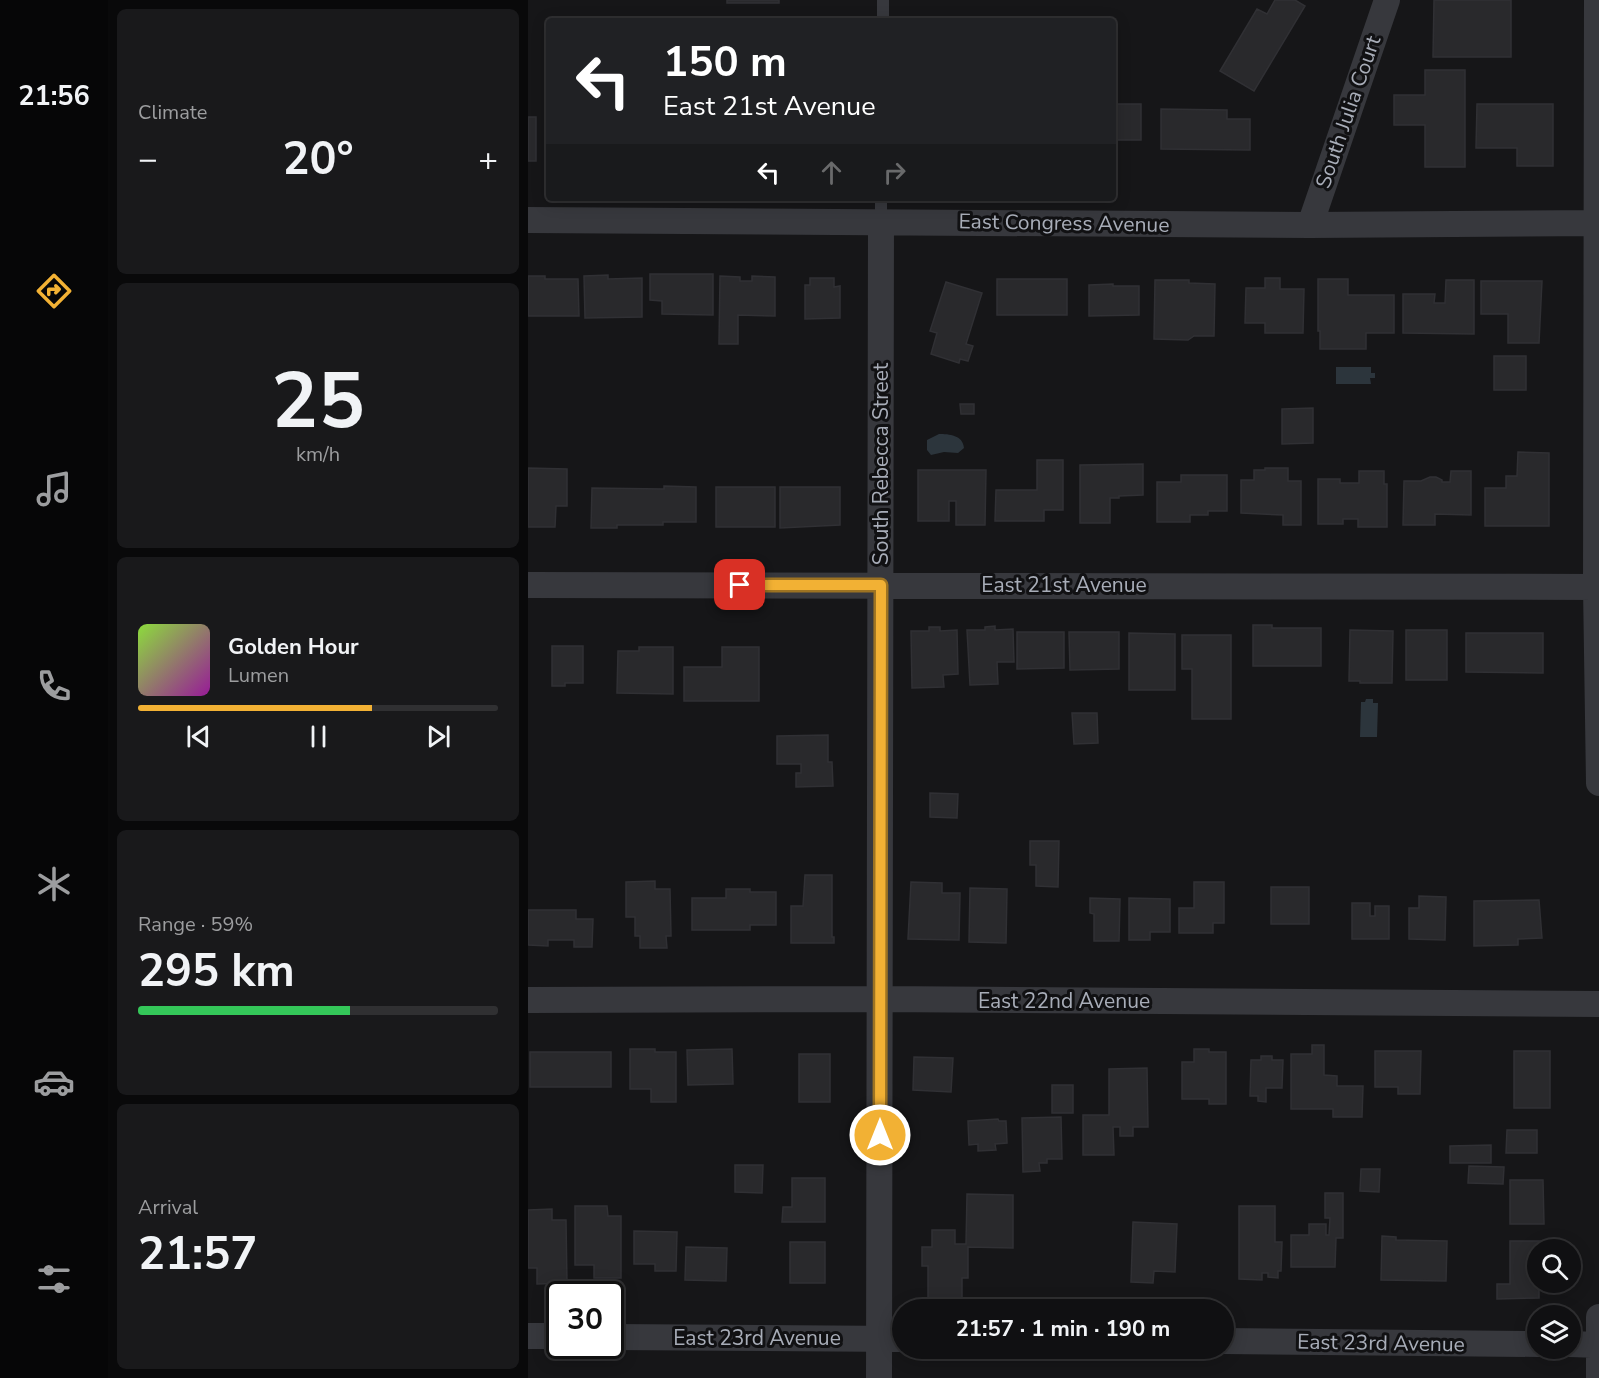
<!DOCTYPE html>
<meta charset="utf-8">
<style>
body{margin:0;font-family:"Nunito Sans",sans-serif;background:#19191b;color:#f1f3f6;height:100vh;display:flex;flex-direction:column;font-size:22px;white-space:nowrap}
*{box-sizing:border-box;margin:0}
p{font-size:20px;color:#9c9d9f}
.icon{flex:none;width:33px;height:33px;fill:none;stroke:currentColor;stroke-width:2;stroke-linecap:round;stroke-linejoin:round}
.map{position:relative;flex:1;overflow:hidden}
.side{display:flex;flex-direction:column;gap:9px;padding:9px;background:#09090a;width:420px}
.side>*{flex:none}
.guide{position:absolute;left:18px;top:18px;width:570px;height:183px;border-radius:6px;box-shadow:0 3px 15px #0003,0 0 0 2px #303032;background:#202124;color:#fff;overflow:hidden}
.controls{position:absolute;left:999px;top:1239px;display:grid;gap:12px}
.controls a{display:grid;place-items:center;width:54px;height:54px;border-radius:50%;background:#101012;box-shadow:0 3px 15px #0003,0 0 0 2px #303032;font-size:30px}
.speed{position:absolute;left:18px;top:1281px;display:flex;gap:12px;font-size:30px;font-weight:700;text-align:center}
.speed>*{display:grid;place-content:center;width:78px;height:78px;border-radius:50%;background:#101012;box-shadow:0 3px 15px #0003,0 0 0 2px #303032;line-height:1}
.speed .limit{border:3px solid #111;border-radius:9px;background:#fff;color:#111}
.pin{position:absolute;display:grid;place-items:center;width:51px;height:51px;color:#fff;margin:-26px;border-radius:12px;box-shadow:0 3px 9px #0006}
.me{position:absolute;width:66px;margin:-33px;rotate:0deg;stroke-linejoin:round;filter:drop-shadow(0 0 4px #0008)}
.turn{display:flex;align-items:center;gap:21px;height:126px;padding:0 18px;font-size:27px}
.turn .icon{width:78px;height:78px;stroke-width:2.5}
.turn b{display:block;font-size:42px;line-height:51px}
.lanes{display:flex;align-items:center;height:57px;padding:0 18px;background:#0003;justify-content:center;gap:30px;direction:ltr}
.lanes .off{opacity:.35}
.big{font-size:45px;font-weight:700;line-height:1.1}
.side .card{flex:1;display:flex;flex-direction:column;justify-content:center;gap:9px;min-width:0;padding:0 21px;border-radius:9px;background:#19191b}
.side .dial{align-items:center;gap:0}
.dial b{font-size:78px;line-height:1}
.song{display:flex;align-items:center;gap:18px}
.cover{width:72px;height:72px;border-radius:9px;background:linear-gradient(135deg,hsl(90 70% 55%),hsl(300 70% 35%))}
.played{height:6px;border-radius:3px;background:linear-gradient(90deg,#f2b134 65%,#303032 65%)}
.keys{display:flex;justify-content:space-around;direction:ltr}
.heat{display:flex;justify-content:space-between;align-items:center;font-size:33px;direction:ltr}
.charge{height:9px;border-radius:4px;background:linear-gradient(90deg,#34c759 59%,#303032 0)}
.trip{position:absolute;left:364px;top:1299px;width:342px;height:60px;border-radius:30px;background:#101012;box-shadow:0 3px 15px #0003,0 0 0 2px #303032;font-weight:700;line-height:60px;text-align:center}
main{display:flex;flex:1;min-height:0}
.menu{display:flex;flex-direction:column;width:108px;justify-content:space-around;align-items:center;background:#060607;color:#9c9d9f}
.menu .icon{width:42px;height:42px}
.menu .current{color:#f2b134}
.menu b{font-size:27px;color:#f1f3f6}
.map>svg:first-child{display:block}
.water{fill:#2c353c}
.building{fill:#29292c;stroke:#303034;stroke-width:1.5}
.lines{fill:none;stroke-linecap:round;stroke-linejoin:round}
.lane{stroke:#37383d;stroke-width:12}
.street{stroke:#37383d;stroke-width:26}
.route-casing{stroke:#9d7322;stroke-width:15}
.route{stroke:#f2b134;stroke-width:10}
.labels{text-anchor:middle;stroke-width:6;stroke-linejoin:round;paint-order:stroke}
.street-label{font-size:21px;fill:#a8adb8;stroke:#111113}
</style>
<main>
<nav class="menu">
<b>21:56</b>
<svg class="icon current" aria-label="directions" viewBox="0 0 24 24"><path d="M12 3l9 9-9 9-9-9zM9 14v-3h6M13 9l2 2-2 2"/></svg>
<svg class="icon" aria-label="music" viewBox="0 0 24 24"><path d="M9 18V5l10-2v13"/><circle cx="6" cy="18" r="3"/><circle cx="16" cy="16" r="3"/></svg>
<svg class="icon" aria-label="phone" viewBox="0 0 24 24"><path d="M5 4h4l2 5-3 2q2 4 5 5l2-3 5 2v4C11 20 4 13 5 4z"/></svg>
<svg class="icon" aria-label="climate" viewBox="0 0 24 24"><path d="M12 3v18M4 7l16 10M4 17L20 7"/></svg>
<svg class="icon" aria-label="car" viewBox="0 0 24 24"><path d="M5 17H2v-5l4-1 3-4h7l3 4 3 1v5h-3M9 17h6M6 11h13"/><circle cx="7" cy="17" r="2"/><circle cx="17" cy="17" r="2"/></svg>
<svg class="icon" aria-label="filters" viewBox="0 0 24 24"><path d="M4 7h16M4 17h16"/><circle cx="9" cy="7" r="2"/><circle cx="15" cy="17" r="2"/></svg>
</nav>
<section class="side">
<div class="card"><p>Climate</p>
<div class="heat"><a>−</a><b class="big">20°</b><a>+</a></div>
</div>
<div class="card dial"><b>25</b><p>km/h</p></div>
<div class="card">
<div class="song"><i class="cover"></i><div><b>Golden Hour</b><p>Lumen</p></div></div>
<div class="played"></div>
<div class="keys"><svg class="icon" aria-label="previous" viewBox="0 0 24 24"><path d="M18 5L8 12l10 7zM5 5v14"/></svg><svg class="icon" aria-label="pause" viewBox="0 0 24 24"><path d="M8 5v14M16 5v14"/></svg><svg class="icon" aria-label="next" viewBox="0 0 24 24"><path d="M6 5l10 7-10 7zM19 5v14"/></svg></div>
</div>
<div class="card"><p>Range · 59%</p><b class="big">295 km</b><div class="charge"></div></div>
<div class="card"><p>Arrival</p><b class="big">21:57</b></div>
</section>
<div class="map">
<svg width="1071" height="1378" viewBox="0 0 1071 1378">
<rect width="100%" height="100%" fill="#161618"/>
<path class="water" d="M808 367H843V373H847V378H842L843 384H808Z
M411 434C421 434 435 435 436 448L430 453 416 452 403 455 399 450V440Z
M838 699H845V703H850L849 737H832L833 702H837Z"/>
<path class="building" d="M199 0H251V3H199Z
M747 0H767L777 6 726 91 692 71 729 9 739 14Z
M906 0H983V57H905Z
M897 70H937V167H897V125H866V95H897Z
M585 104H613V140H585Z
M949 104H1025V166H989V148H948Z
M633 109 699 110V119H722V150L633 149Z
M0 117H8V161H0Z
M122 274H185V315L134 314V301L122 300Z
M80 275V279L114 278V317L57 318 56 276Z
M0 276H17V279H50L51 316H0Z
M192 276 212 277V281H224V276L247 277V316L210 315V344H191Z
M282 278H306V287L312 286V318L277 319V285H282Z
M737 278H752V289H776L775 333H737V323H717L718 288H737Z
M469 279H539V315H469Z
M790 279H820V295H866V333H838V349H792V331H790Z
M627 280H661V283L687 284 686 336H666L660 340 626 339Z
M918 280H946V334L875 333V294H907L906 303H917Z
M953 281H1014L1011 343H980V314H953Z
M418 282 454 293 438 344 445 346 440 361 432 359 431 363 403 354 409 333 402 331Z
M585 284V286H611V315L561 316V285Z
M966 356H998V390H966Z
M432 404H446V414H433Z
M785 408V443L754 444V409Z
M990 452 1021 453V526H957V488H978V476H989Z
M509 460H535V510H516V521H467L468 490H509Z
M615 464V495L591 496V498H582V523H552V465Z
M0 468 39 469V506H28L27 527H0Z
M737 468H760V481H773V525H755V515L713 513V480H726V470H737Z
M390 470H458L457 525H428V501H421V521H390Z
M831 471H856V484H859V527H830V519H815V524H790V479H812V483H831Z
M923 471H943V515L907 514V525H875L876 481H893L902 477H908L914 480V482H922Z
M653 475H699V511H680V515H662V522H629V482H653Z
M136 486 168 487V522H135V525H89V528H63L64 488 136 489Z
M188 487H247V527H188Z
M252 487H312V525L252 528Z
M725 625H744V628H793V666H725Z
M467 626V630L485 629 486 662H469L470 684 442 685 439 630H457V627Z
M401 627H412V631L429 630 430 674 415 675 416 687 384 688 383 631H401Z
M822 630 865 631 864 683H832V681H821Z
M878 630H919V680H878Z
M489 632H536V668L489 669Z
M541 632H591V669L542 670Z
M601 633 647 634V690H601Z
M938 633H1015V673L938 672Z
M654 635H703V719H664V669H654Z
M24 646H55V683H37V686H24Z
M111 647H145V694L89 693 90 651H111Z
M194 647H231V701H156V667H194Z
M544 713H569L570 743 546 744Z
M300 735V762H304L305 786 268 787V773H273V764H249V736Z
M402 793 430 794 429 818 402 817Z
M502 841H531L530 887 508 886V865H502Z
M277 875H304V937H306V943H263V906H275Z
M127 881V889H142L143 936H138L139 948H112V936H107V917H98V882Z
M383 882 414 883V893H432L431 940 380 939Z
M666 882H696V923H685V933H651V908H666Z
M743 887H781V924H743Z
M442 888 479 889 478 943 441 942Z
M198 889H222V892H248V925H222V930H164V898H198Z
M891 896 918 897 917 940 881 939V908H891Z
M562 898 592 899 591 941H566V914L562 913Z
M601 898 642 899V932H622V940H601Z
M1011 900 1014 938 990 939V945L946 946V901Z
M824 903H842V916H847V906H861V939H824Z
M0 910H48V919H65L64 947H46V940H20V946L0 945Z
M784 1045H796V1075L809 1076V1086H835L834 1117H805V1109H763V1054H784Z
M102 1049H127V1052H148V1102H123V1089H102Z
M204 1049 205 1084 160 1085 159 1050Z
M666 1049H681V1052H698V1104H681V1099H654V1062H666Z
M847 1051H893L892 1094H870V1087H847Z
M986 1051H1022V1108H986Z
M2 1052H83V1087H2Z
M271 1054H302V1102H271Z
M733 1056H744V1060H755L754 1088H738V1102L730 1101V1096H722L723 1060H733Z
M386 1057 425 1058 423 1092 385 1090Z
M619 1068 620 1127H605V1136H592V1127H585L586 1155H555V1115H581V1069Z
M524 1085H545V1113H524Z
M533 1117 534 1159H519V1163H511L512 1171 495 1172 494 1118Z
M470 1119 471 1121H478L479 1143 467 1144 468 1150 450 1151V1144L441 1145 440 1121Z
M979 1130H1009V1153H978Z
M963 1145V1163H922V1146Z
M207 1165H235L234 1193 207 1192Z
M941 1166 976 1167 975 1184 940 1183Z
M833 1169H852L851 1192 832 1191Z
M264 1178H297V1222H254L255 1207H264Z
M982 1180H1015L1016 1224H982Z
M797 1193H815V1238H808L807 1267H763V1235H781V1224H798V1235H801L802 1218H797Z
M439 1194 485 1195V1248L440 1247V1278H434V1302H400V1266H394V1247H404V1230H427V1244H438Z
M47 1206H79L80 1216H93V1278H66V1265H47Z
M711 1206H747V1242H754L753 1271H750V1278L740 1277V1273H734V1280L711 1279Z
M24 1209V1220H38L39 1283 9 1284V1268H0V1210Z
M605 1222 649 1224 647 1272 626 1271 625 1283 603 1282Z
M106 1231 149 1232 148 1271H127V1264H106Z
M854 1236 868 1237V1240L919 1241 918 1281 853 1280Z
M982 1241H1015V1250H1010V1282H1015V1285H1011V1298L969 1299V1284H982Z
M262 1242H297V1283H262Z
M158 1247 199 1248 198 1281 157 1280Z"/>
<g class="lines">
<path class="lane" d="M355 21V0
M353 221V198"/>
<path class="street" d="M1069 0 1068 587 1071 783
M0 220 782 225 1071 223
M782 225 859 0
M0 585 1071 587
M0 1000 353 999 1071 1004
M0 1336H32
M82 1337 375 1339
M696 1341 1010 1344
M1042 1344 1071 1345
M351 1378 353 221
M1071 1378V1317"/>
</g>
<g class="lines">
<g class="route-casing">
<path id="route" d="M212 585H353L352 1135"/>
</g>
<use href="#route" class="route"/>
</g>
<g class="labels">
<g class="street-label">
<text transform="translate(820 112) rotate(-71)" y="7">South Julia Court</text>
<text transform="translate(536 223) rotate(1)" y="7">East Congress Avenue</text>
<text transform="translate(353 464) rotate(-90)" y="7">South Rebecca Street</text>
<text x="536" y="592">East 21st Avenue</text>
<text x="536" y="1008">East 22nd Avenue</text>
<text x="229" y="1345">East 23rd Avenue</text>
<text transform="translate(853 1343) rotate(1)" y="7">East 23rd Avenue</text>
</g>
</g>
</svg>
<div class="controls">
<a><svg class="icon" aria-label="search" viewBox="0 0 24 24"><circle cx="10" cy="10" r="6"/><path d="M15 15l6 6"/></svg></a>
<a><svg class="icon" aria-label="layers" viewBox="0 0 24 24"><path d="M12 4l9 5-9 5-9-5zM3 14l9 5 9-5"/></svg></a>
</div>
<div class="speed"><div class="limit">30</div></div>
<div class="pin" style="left:212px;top:585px;background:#d93025"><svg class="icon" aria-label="arrive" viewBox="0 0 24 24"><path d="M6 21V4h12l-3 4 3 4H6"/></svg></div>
<svg class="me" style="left:352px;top:1135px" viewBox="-20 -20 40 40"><circle r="17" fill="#f2b134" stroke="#fff" stroke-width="3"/><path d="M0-11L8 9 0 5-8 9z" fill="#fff"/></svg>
<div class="trip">21:57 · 1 min · 190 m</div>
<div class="guide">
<div class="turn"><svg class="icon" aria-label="left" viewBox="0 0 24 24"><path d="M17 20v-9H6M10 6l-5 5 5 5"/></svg><div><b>150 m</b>East 21st Avenue</div></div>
<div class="lanes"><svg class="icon" aria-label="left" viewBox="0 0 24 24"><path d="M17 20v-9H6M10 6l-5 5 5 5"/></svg><svg class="icon off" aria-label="ahead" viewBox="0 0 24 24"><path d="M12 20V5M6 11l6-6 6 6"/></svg><svg class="icon off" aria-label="right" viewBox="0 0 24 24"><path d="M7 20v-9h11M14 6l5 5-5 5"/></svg></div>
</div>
</div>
</main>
